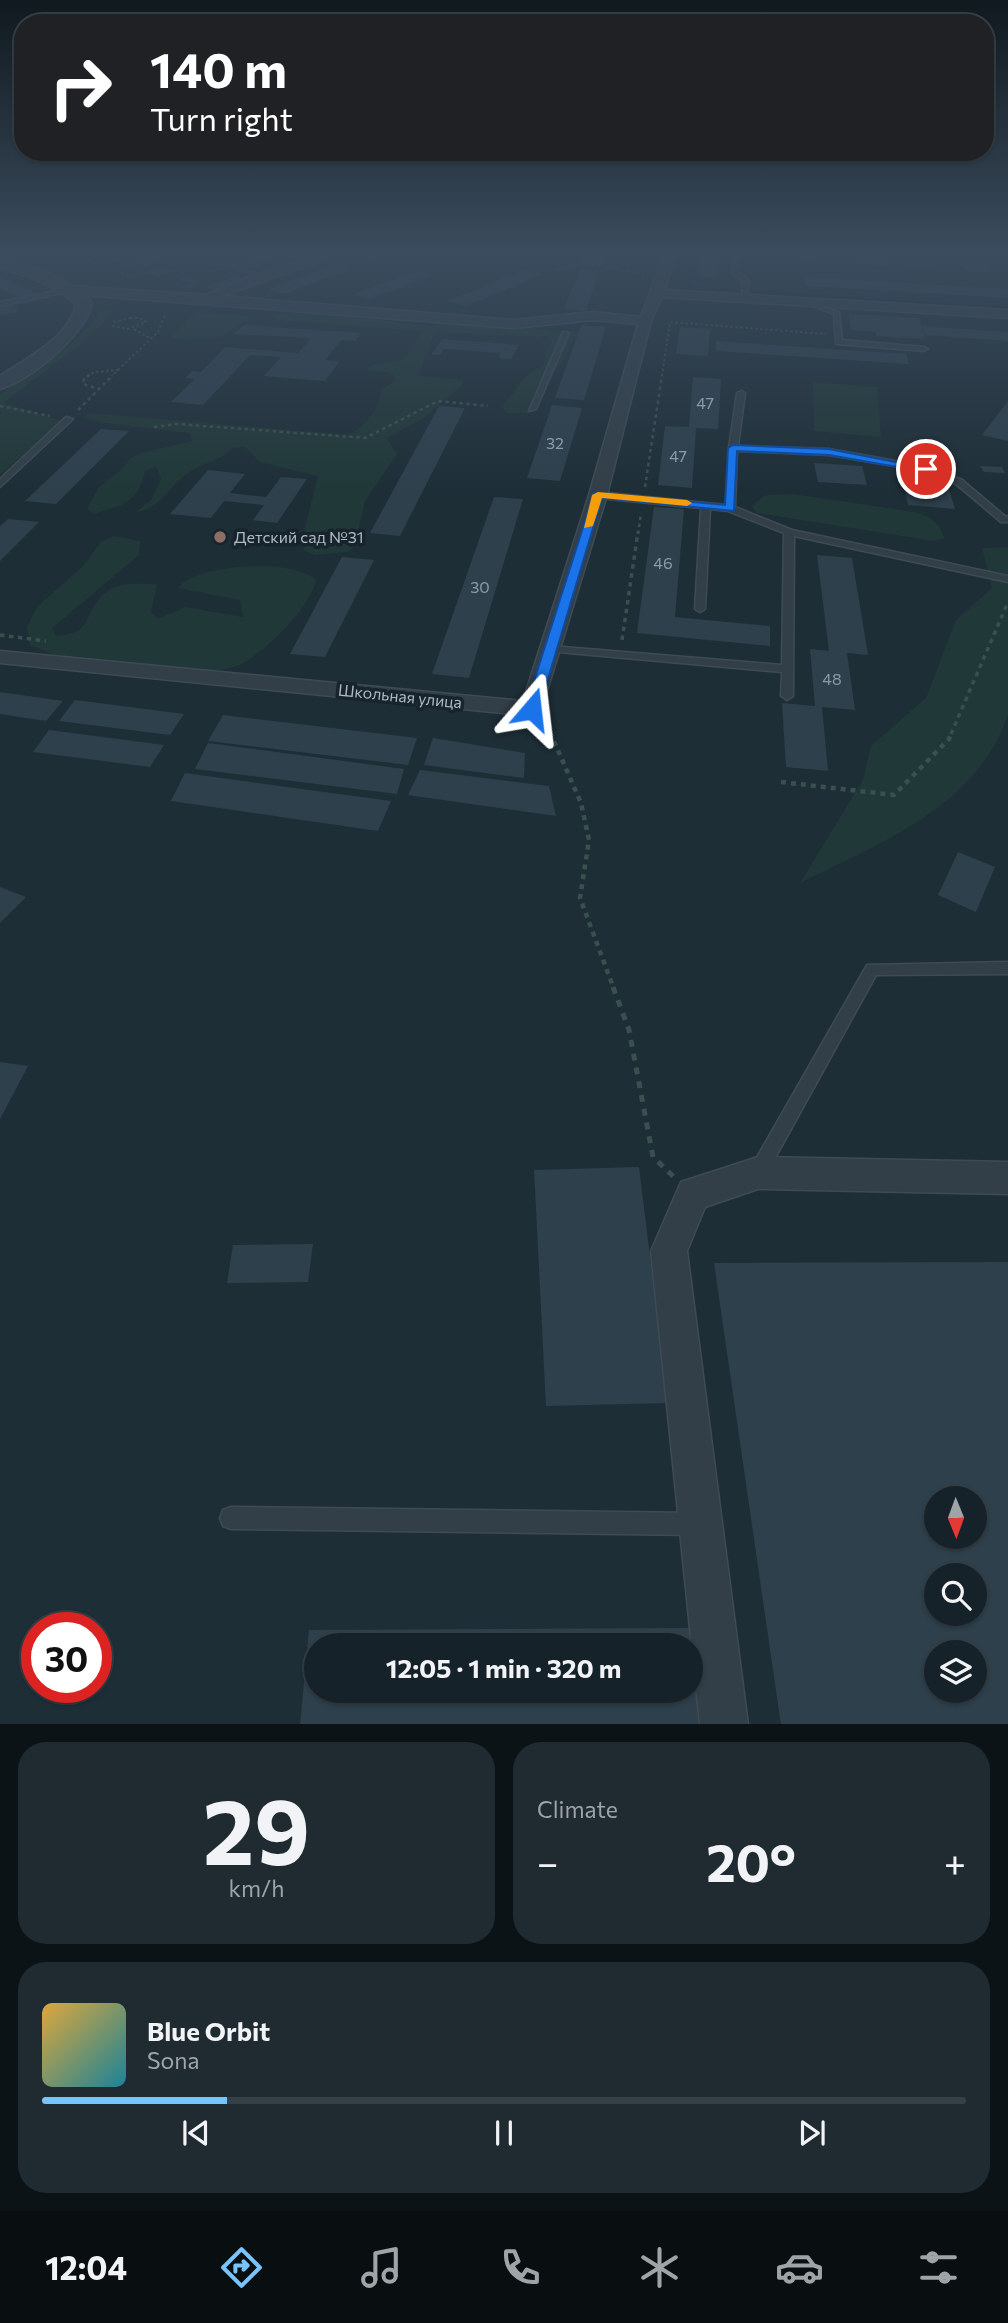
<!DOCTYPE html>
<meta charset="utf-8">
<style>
body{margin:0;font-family:Commissioner,sans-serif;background:#1f2a31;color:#f1f3f6;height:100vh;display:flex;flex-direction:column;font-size:26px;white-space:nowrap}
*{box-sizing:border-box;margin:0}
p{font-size:23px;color:#9ea4a8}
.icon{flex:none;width:38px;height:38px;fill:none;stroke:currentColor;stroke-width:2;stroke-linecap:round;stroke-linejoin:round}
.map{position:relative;height:1724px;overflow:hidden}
.side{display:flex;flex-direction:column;gap:18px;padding:18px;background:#0c1317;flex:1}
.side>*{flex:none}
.top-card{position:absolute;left:14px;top:14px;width:980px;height:147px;border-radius:28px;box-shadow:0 2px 5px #0004,0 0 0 2px #353f46;background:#202124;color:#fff;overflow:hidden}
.needle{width:46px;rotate:179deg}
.controls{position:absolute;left:924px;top:1486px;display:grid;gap:14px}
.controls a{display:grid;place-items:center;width:63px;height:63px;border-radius:50%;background:#162229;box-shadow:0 2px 5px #0004,0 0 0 2px #353f46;font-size:35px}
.speed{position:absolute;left:21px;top:1612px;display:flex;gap:14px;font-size:35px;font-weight:700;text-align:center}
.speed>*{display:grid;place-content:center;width:91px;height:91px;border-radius:50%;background:#162229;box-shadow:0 2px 5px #0004,0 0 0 2px #353f46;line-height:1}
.speed .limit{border:10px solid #d22;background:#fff;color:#111}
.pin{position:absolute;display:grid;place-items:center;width:60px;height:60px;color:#fff;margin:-30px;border:4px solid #fff;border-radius:50%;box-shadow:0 2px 7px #0007}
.me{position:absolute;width:77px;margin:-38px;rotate:17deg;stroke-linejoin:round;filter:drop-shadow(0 0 5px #0008)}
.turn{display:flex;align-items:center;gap:24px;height:147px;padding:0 21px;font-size:32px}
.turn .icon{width:91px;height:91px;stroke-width:2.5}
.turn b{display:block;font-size:49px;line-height:60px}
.big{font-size:52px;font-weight:700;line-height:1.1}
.side .card{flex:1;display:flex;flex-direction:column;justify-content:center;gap:10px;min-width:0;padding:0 24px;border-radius:28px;background:#1f2a31}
.side .dial{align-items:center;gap:0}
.dial b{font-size:91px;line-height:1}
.song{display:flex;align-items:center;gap:21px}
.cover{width:84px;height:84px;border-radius:10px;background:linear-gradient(135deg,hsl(40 70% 55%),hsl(190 70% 35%))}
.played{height:7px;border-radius:4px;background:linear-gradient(90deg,#78c4fe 20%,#353f46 20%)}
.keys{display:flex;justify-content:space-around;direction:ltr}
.heat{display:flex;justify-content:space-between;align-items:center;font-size:38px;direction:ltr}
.side .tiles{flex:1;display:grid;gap:18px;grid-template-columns:1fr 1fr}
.card:last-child{grid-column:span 2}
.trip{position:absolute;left:304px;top:1633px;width:399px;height:70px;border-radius:35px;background:#162229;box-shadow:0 2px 5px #0004,0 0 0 2px #353f46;font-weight:700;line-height:70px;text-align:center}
.tabs{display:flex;height:112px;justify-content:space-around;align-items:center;background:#090e10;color:#9ea4a8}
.tabs .icon{width:49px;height:49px}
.tabs .on{color:#78c4fe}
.tabs b{font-size:32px;color:#f1f3f6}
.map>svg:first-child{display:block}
.green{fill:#203837}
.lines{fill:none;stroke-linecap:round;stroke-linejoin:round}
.stream{stroke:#122735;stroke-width:3.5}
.building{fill:#2d404c;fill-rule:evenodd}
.service-casing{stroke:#3e4b54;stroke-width:3}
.minor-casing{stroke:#3e4b54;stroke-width:3}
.tertiary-casing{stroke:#3e4b54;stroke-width:3}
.path-far4{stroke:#39514e;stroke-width:2;stroke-dasharray:2.5 2.5;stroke-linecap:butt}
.path-far3{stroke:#39514e;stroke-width:2.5;stroke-dasharray:3.5 3.5;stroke-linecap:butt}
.path-far2{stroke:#39514e;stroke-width:3.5;stroke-dasharray:4.5 4.5;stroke-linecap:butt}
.path-far1{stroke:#39514e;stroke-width:4.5;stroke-dasharray:5 5;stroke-linecap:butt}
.path{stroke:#39514e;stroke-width:5;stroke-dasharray:7 7;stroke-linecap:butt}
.service{fill:#323f48;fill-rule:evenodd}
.minor{fill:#323f48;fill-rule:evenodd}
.tertiary{fill:#323f48;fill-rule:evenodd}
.route{fill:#1a73e8;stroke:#114b97;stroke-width:2}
.slow{fill:#f59e0b}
.education-dot{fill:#8d6e63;stroke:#17242c;stroke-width:2.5}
.labels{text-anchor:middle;stroke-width:7;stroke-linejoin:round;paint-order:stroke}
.number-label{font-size:16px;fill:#8b9aa6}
.far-poi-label{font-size:16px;fill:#acbac5;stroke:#17242c;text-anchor:start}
.far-street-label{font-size:16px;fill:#acbac5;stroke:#17242c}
</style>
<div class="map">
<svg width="1008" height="1725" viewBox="0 0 1008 1725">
<rect width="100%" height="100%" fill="#1e2e37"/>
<path class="green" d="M126 264 150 277 188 289 101 274Z
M111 309V314L91 336 4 403 62 421 0 475V395C24 376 90 338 99 311Z
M195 312 253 316 221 337 169 339Z
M269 313H320L433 326C468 314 514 326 550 331L549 334 575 331 565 359 535 394 533 399 537 408 531 413H506L502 407 525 377 544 365 545 355 552 343 548 335 539 337 435 332 418 376 462 380 463 384 427 416 387 438 397 454 365 501 355 545 348 552 315 555 304 551 303 535 318 476 260 462 245 447 232 448C218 463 204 462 188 473 168 487 162 508 136 512L152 499 161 479 156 466 145 471C137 504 125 504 94 514L87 509 98 488 121 470 131 458 141 453 192 441 189 433 105 423 84 418 88 413 348 435C366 426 379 408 382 389L395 381 394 376 388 372 366 370 371 365 402 360 422 331 276 320Z
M813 382 877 387 881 437 814 431Z
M793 494 915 512C932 517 938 522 945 538L934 541 757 513 752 506 765 495Z
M114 536 140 541 139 555 52 628 56 636C91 633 82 621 99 599 111 582 139 582 157 585L151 612 158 619 185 607 243 617 240 600 178 588C198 563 293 558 316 580 311 606 272 644 250 659 239 667 226 669 213 671L68 661 30 645 27 627 37 607 83 566 101 542Z
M1008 547V715C976 808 881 842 800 883L863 780 871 746 926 698 956 620 992 588 982 548Z"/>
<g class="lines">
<path class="stream" d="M692 277 695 252
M691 281 690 288 735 291
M754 292 1008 309"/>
</g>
<path class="building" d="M271 252H288L295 253 268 263 252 259Z
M377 252H403L375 262 360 258Z
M516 252H549L561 255 545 261Z
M587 252H610L603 265 580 264Z
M701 252H721L718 277 697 276Z
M160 253 174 257 147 266 133 262Z
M793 253 815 255 817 262 793 261Z
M854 257 886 259 887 266 855 264Z
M250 259 264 264 251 268 237 264Z
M903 261 933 263 935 269 905 267Z
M235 265 262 273 253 276 226 268Z
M335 265 350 270 283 294 268 289Z
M964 265 988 266 992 272 967 271Z
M160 267 174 271 159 277 143 273Z
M526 269 544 274 466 306 447 301Z
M580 269 600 270 586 311 564 309Z
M418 271 434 275 370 299 354 294Z
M236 276 247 278 215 290 205 287Z
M0 277 37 293 19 298 0 289Z
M186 277 201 282 190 289 183 286 192 284 179 280Z
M805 277 1008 289V298L806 286Z
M12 305 18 312 0 315V307Z
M848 314 919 318 925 339 876 336V332L851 330Z
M244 325 361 333 355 341 341 340 325 360 340 361 325 381 264 376 281 357 250 355 203 405 171 402 195 379 185 378 192 371 201 372 225 347 298 353 311 338 234 334Z
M581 325 606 327 584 400 555 398Z
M922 326 1008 332V341L925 335Z
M680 327 710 329 708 356 676 354Z
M442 339 519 345 511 359 498 358 501 353 444 349 440 355 432 354Z
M716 341 906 354 909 364 716 351Z
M693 377 721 379 718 429 696 428 692 488 658 485 665 426 689 427Z
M1008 401V441L982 435Z
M552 405 582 408 560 481 527 478Z
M439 406 465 408 400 536 370 533Z
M101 429 129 431 56 504 25 501Z
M814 463 862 466 867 485 818 482Z
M980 466 1002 467 1005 473 984 472Z
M208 470 245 474 230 493 266 497 281 477 307 479 277 523 253 520 264 505 224 501 211 518 170 514Z
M904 485 949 489 955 509 908 505Z
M494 497 523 499 469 678 432 674Z
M654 507 684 509 675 617 770 626V646L637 633Z
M8 519 39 522 0 561V526Z
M817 555 852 558 868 655 847 653 855 710 822 707 828 771 786 767 782 703 815 706 810 649 829 651Z
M342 557 374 560 325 657 290 654Z
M0 692 63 701 46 721 0 714Z
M75 700 184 714 170 735 59 721Z
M223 715 417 738 408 765 208 741Z
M49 730 164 745 150 767 33 752Z
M433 738 525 753 524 778 424 765Z
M208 743 404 769 397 794 195 769Z
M420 770 549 786 556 816 408 795Z
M185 773 391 801 378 831 171 801Z
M958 852 995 867 976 912 938 895Z
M0 887 26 897 0 923Z
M0 1062 28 1066 0 1119Z
M639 1167 668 1403 546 1406 534 1170Z
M313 1244 308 1282 227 1283 233 1245Z
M1008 1262V1725H781L714 1263ZM936 1498H975V1536H936ZM936 1575H975V1614H936ZM936 1652H975V1690H936Z
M689 1628 691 1645H317V1690H691L693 1664 699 1725H300L309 1630Z"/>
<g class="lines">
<g class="service-casing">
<path id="service" d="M734 252H740L739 273 749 280 747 298 742 297 743 281 733 274Z
M70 288 72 291 0 306V302Z
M803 300 839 312 842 340 924 347 928 349 924 351 836 344 834 314 803 302Z
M563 332 569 333 536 409 529 411Z
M741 391 745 393 738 446 829 449 929 467 962 480 1006 517 1008 516V522H1001L956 484 924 471 829 455 737 451 735 507 792 530 1008 576V582L794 536 793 696 787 700 781 696 782 672 547 651V647L551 646 782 665 784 533 728 511 710 509 705 609 700 612 695 609 701 508 598 498 593 495 598 492 726 505 729 448 737 393Z
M66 417 73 419 0 487V479Z
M1008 962V974L876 975 764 1178 758 1181 752 1178 749 1172 752 1166 867 965Z
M231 1507 696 1513 704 1516 707 1524 704 1532 696 1535 231 1529 223 1526 220 1518 223 1510Z"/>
</g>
<g class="minor-casing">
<path id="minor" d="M328 252H345L222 296 514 320 593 312 641 317 665 252H676L665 290 1008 310V318L662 297 651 321 607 495 540 714 532 716 0 663V651L523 701 589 495 638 324 593 320 514 328 70 294 64 290 70 286 207 295 251 276Z
M758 1157 1008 1162V1194L758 1189 705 1207 687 1251 748 1725H700L651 1251 681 1182Z"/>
</g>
<g class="tertiary-casing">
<path id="tertiary" d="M0 258C31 266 72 277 92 303 87 333 29 382 0 389V376C27 358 69 338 76 304 55 284 27 277 0 267Z"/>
</g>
<path class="path-far4" d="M65 252 133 277
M90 252 146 268
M1004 252 1008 259
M207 264 242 266
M558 270 589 264 645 275
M130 318H140L146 322 128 329 113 326 115 322Z
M134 329 151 339
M118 370 158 332 166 313
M87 376 95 372 118 370 112 376
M662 376 670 322 826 334"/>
<path class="path-far3" d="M90 375 84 378 83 384 98 389
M0 406 50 416
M78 410 113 375
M154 427 177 424 365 438 438 401 488 406
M645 487 662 375
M638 534 641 513"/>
<path class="path-far2" d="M0 635 46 641
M622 640 638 532
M544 723 551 734
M951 734 1008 602"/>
<path class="path-far1" d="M550 732 581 803 589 840 580 898 614 989
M781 782 894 795 949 739 952 732"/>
<path class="path" d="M613 987 629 1030 653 1157 674 1177"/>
<use href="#service" class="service"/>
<use href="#minor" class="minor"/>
<use href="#tertiary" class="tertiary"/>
</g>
<linearGradient id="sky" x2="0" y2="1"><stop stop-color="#10191e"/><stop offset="0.51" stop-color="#3b4c5e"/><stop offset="1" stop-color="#3b4c5e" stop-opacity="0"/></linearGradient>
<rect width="1008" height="493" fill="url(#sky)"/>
<path class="route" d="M733 445 829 449 931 469 926 472 829 455 737 451 734 511 602 498 539 709 532 713 527 712 525 709 594 493 725 505 728 448Z"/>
<path class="slow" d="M598 492 687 500 692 503 687 506 602 498 593 526 584 528 592 495Z"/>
<circle class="education-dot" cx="220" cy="537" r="7"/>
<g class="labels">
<g class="number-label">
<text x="705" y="409">47</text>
<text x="555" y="449">32</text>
<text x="678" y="462">47</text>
<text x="663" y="569">46</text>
<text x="480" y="593">30</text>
<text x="832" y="685">48</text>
</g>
<g class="far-poi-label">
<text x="234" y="543">Детский сад №31</text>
</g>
<g class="far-street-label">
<text transform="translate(400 696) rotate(6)" y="6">Школьная улица</text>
</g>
</g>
</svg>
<div class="controls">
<a><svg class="needle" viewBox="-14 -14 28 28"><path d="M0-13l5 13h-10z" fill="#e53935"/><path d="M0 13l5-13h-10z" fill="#9ea4a8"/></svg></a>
<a><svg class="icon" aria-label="search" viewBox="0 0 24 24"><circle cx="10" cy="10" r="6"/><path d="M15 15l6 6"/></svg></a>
<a><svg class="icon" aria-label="layers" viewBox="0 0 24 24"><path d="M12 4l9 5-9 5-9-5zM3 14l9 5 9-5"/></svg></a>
</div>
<div class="speed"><div class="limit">30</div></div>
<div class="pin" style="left:926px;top:469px;background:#d93025"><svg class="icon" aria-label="arrive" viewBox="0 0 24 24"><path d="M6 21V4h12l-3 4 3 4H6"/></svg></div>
<svg class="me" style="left:532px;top:709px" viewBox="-20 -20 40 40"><path d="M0-17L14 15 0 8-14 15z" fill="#1a73e8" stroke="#fff" stroke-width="4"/></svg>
<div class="trip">12:05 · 1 min · 320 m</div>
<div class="top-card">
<div class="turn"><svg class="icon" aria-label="right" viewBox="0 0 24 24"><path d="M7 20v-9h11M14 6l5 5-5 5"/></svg><div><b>140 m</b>Turn right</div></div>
</div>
</div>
<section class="side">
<div class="tiles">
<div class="card dial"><b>29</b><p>km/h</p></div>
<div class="card"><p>Climate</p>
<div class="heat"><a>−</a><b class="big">20°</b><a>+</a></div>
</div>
<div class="card">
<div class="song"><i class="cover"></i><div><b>Blue Orbit</b><p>Sona</p></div></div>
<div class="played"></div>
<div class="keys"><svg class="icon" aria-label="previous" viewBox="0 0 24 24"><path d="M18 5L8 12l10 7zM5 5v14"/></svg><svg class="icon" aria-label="pause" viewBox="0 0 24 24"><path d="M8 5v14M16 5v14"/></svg><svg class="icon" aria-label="next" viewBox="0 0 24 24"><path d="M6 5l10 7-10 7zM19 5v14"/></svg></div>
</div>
</div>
</section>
<nav class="tabs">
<b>12:04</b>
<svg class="icon on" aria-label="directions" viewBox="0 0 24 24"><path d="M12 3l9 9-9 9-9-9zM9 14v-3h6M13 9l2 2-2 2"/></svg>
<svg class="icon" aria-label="music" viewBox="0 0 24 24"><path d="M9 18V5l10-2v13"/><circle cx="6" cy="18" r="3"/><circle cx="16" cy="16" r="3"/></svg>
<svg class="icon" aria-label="phone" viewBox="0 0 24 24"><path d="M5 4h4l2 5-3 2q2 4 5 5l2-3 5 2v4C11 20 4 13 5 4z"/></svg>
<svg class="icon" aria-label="climate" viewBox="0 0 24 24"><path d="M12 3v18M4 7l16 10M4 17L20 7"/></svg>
<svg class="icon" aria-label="car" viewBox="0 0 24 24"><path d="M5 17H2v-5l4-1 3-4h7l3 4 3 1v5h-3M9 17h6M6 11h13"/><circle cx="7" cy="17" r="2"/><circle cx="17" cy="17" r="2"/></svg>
<svg class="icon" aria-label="filters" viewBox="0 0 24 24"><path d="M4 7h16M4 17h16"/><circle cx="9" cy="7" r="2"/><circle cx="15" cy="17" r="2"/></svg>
</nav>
